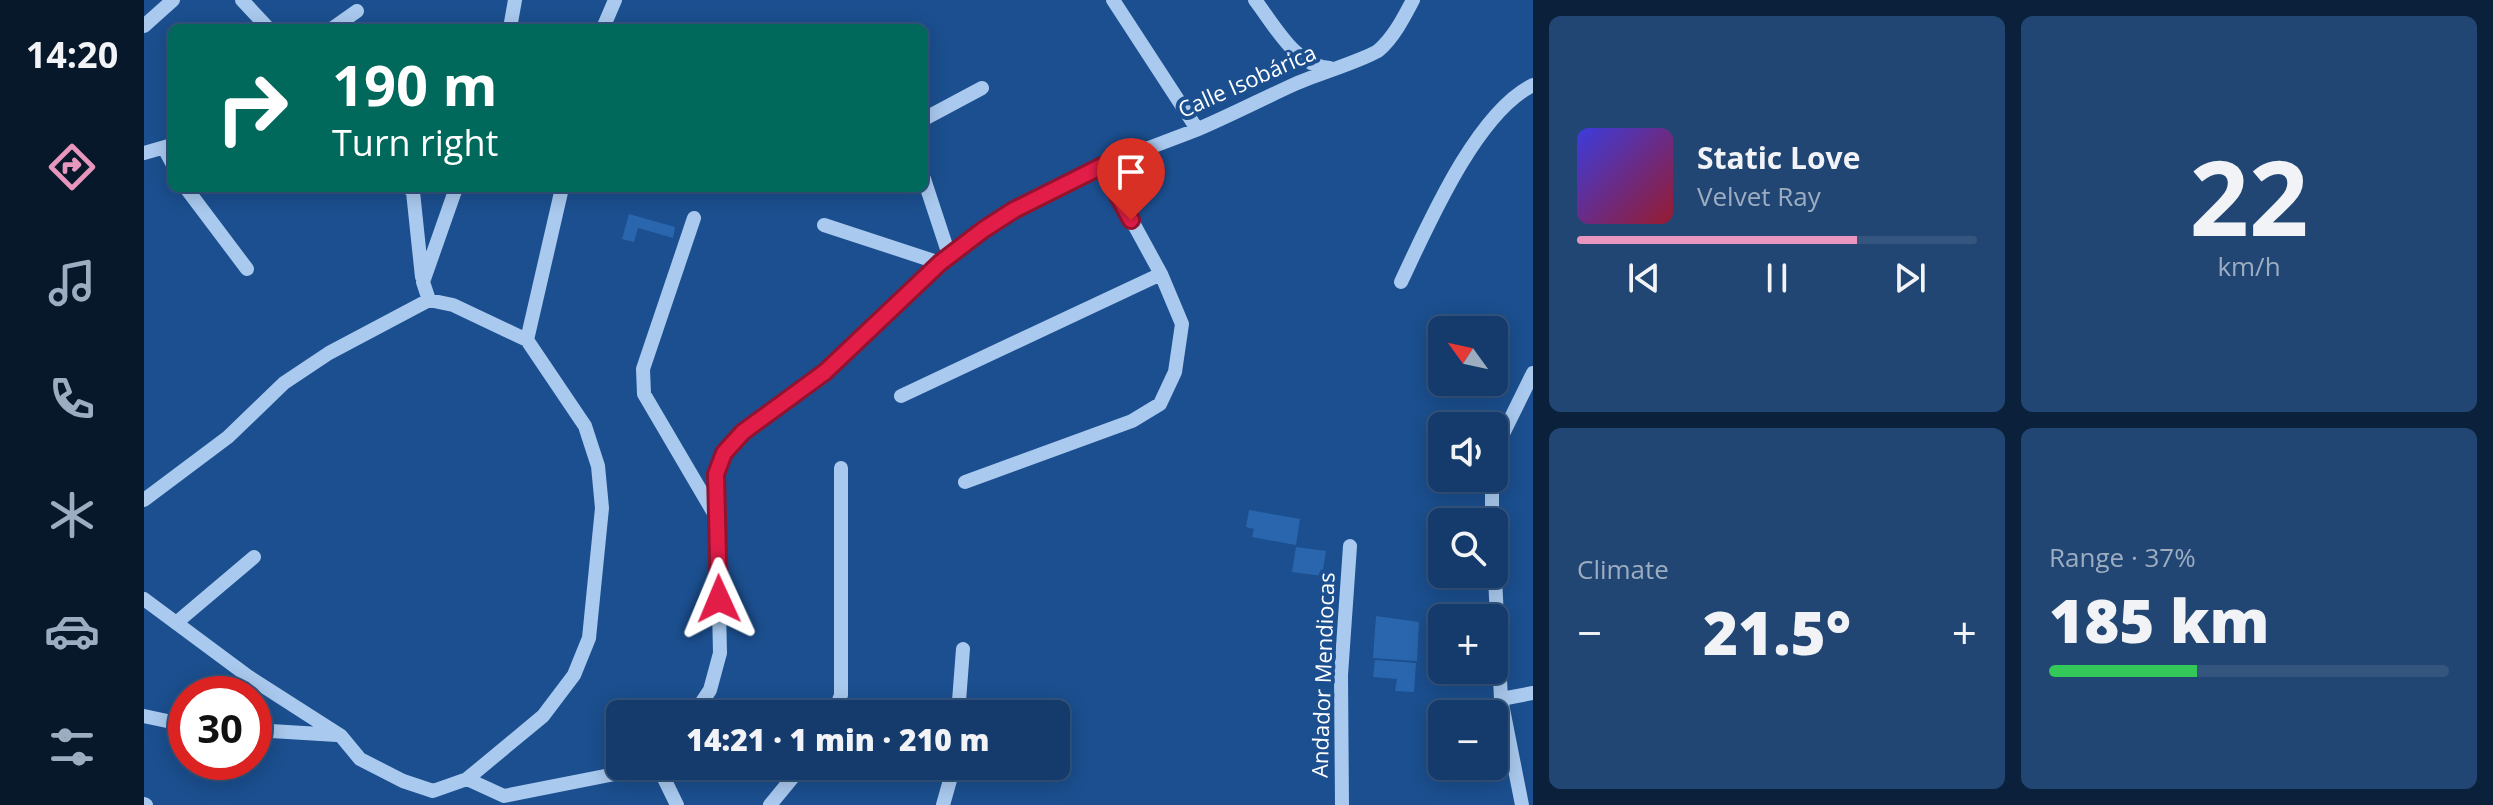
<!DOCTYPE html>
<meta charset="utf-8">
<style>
body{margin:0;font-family:"Open Sans",sans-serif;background:#214673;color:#f1f3f6;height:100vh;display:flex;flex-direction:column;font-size:30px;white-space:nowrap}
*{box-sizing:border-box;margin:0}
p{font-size:26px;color:#9dadc1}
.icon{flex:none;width:44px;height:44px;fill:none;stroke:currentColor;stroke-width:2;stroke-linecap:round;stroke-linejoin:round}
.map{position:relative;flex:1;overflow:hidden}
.side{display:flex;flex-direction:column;gap:16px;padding:16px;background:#0b203b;width:960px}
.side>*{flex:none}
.hud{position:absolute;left:24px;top:24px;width:760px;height:168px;border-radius:12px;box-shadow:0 4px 20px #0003,0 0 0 2px #33557e;background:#00695c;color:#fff;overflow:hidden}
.needle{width:52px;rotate:303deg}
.tools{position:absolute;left:1284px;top:316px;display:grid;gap:16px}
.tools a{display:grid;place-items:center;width:80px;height:80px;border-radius:12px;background:#143b6b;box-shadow:0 4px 20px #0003,0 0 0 2px #33557e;font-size:40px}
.speed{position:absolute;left:24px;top:676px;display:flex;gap:16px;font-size:40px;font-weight:700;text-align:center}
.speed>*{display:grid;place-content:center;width:104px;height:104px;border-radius:50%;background:#143b6b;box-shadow:0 4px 20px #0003,0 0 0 2px #33557e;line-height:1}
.speed .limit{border:12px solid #d22;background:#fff;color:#111}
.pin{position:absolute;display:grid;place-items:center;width:68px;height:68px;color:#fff;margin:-82px -34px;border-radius:50% 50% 50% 0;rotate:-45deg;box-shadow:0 0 8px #0007}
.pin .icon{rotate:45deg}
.me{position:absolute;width:88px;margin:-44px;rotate:359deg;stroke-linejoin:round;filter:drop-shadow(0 0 6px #0008)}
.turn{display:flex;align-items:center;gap:28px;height:168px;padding:0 32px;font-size:36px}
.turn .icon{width:104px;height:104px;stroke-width:2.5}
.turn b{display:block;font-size:56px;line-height:68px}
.big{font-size:60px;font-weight:800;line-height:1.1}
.side .widget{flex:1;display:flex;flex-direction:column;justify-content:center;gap:12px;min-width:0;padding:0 28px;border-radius:12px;background:#214673}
.side .dial{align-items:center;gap:0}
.dial b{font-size:104px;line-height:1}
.song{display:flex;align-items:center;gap:24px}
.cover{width:96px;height:96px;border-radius:12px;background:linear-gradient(135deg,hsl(240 70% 55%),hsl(350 70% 35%))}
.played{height:8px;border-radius:4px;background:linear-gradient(90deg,#e797bd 70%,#33557e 70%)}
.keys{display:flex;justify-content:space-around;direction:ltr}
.heat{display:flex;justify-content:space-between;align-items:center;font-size:44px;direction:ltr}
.charge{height:12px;border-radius:6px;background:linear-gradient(90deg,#34c759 37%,#33557e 0)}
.side .tiles{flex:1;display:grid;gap:16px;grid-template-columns:repeat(2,1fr)}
.trip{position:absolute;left:462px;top:700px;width:464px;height:80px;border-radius:12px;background:#143b6b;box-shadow:0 4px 20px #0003,0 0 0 2px #33557e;font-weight:800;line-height:80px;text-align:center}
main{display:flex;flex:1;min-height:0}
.tab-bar{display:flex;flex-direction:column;width:144px;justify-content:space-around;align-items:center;background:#08182b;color:#9dadc1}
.tab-bar .icon{width:56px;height:56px}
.tab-bar .current{color:#e797bd}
.tab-bar b{font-size:36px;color:#f1f3f6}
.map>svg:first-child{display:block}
.building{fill:#2a66ad}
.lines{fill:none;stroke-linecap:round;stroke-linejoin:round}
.minor{stroke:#a9c9ee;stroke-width:14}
.route-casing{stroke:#92132f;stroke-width:20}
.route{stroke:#e11d48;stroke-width:14}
.labels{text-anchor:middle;stroke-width:8;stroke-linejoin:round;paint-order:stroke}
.street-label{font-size:22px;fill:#fff;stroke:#1b4f8f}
</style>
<main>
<nav class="tab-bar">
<b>14:20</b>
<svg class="icon current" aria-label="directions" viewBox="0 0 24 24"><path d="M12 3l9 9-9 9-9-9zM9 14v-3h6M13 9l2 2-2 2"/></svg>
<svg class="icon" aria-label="music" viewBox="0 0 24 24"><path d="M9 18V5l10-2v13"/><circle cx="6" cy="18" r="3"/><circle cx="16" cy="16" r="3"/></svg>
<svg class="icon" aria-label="phone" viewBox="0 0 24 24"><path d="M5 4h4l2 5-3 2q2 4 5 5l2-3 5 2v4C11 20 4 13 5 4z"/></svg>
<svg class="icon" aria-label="climate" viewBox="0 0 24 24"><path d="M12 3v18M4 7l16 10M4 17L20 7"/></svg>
<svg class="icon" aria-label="car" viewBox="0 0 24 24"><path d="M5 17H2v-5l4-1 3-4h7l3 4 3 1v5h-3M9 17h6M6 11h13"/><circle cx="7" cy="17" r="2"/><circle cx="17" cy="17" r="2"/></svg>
<svg class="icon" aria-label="filters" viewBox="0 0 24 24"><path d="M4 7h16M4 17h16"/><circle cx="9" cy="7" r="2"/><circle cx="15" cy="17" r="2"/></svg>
</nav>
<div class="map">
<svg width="1389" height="805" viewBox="0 0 1389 805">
<rect width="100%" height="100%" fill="#1b4f8f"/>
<path class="building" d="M485 214 531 227 529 238 494 228 490 242 478 239Z
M1105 510 1156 519 1152 545 1108 537 1110 529 1102 527Z
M1152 547 1182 551 1178 576 1148 572Z
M1232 616 1275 622 1273 661 1229 658Z
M1231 660 1272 663 1270 692 1251 691 1253 679 1229 677Z"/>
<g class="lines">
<path class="minor" d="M98 0 124 28
M969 0 1053 129
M1111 0C1131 26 1151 66 1186 68
M0 26 29 0
M189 28 213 11
M366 28 371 0
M459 28 471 0
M780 119 838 88
M20 148 28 163
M0 153 28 145
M780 179 806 258
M42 188 103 269
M265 188 269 192 278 277
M550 218 499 369 500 394 571 515
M680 225 796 263
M1257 282C1284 225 1332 113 1389 85
M285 300 279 282 312 188
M383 340 418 188
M757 396 1017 274
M1350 468 1355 442 1389 373
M1348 478V522
M821 482 988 421 1016 404 1031 372 1038 324 1017 274 958 166
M0 500 84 437 140 383 185 353 285 300 309 305 383 340 441 426 454 466 458 508 445 638 430 675 399 716 323 779 289 791 259 781 216 759 197 736 105 677 0 599
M1350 557 1357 699 1378 805
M32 623 110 557
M1357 699 1389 693
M550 714 566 690 576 653 572 474C591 425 641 404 680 372 735 327 781 274 838 231 900 183 980 158 1052 130 1085 116 1118 99 1151 84 1168 76 1226 58 1235 50 1250 37 1260 17 1269 0
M690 714 697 695V468
M814 714 819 649
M0 716 42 725
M110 730 193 735
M514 766 533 805
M323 779 360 796 476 773 489 766
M0 804 2 805
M626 805 658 766
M799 805 810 766
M1198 805 1197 675 1206 546"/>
</g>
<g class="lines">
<g class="route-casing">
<path id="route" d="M575 599 572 474 580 453 599 432 681 372 796 263 839 230 870 210 958 166 987 220"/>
</g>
<use href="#route" class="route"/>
</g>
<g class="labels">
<g class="street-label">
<text transform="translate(1103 81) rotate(-24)" y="8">Calle Isobárica</text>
<text transform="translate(1179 675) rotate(-88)" y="8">Andador Mendiocas</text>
</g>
</g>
</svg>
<div class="tools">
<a><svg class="needle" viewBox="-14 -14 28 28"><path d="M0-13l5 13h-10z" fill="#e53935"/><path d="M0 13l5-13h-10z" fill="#9dadc1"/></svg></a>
<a><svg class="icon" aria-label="sound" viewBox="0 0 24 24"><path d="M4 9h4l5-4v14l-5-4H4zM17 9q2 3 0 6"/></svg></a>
<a><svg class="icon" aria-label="search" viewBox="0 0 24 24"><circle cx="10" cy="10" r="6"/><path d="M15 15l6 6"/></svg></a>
<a>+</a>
<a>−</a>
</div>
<div class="speed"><div class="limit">30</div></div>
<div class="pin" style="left:987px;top:220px;background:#d93025"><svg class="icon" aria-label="arrive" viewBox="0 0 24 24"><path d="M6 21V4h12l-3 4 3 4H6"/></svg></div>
<svg class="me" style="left:575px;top:599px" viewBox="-20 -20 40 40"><path d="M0-17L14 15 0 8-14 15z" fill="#e11d48" stroke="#fff" stroke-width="4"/></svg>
<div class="trip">14:21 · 1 min · 210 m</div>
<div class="hud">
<div class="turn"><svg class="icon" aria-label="right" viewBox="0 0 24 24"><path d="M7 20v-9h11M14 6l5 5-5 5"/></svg><div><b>190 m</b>Turn right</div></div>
</div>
</div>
<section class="side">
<div class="tiles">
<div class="widget">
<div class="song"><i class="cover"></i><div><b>Static Love</b><p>Velvet Ray</p></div></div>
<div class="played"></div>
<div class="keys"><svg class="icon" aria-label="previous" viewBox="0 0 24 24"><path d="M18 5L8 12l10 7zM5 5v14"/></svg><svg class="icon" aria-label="pause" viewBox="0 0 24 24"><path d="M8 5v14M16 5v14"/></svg><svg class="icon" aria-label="next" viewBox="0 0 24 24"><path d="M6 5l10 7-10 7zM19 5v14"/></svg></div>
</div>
<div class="widget dial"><b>22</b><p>km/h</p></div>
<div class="widget"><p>Climate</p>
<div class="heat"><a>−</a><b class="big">21.5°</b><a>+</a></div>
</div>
<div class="widget"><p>Range · 37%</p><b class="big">185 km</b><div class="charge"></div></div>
</div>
</section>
</main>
